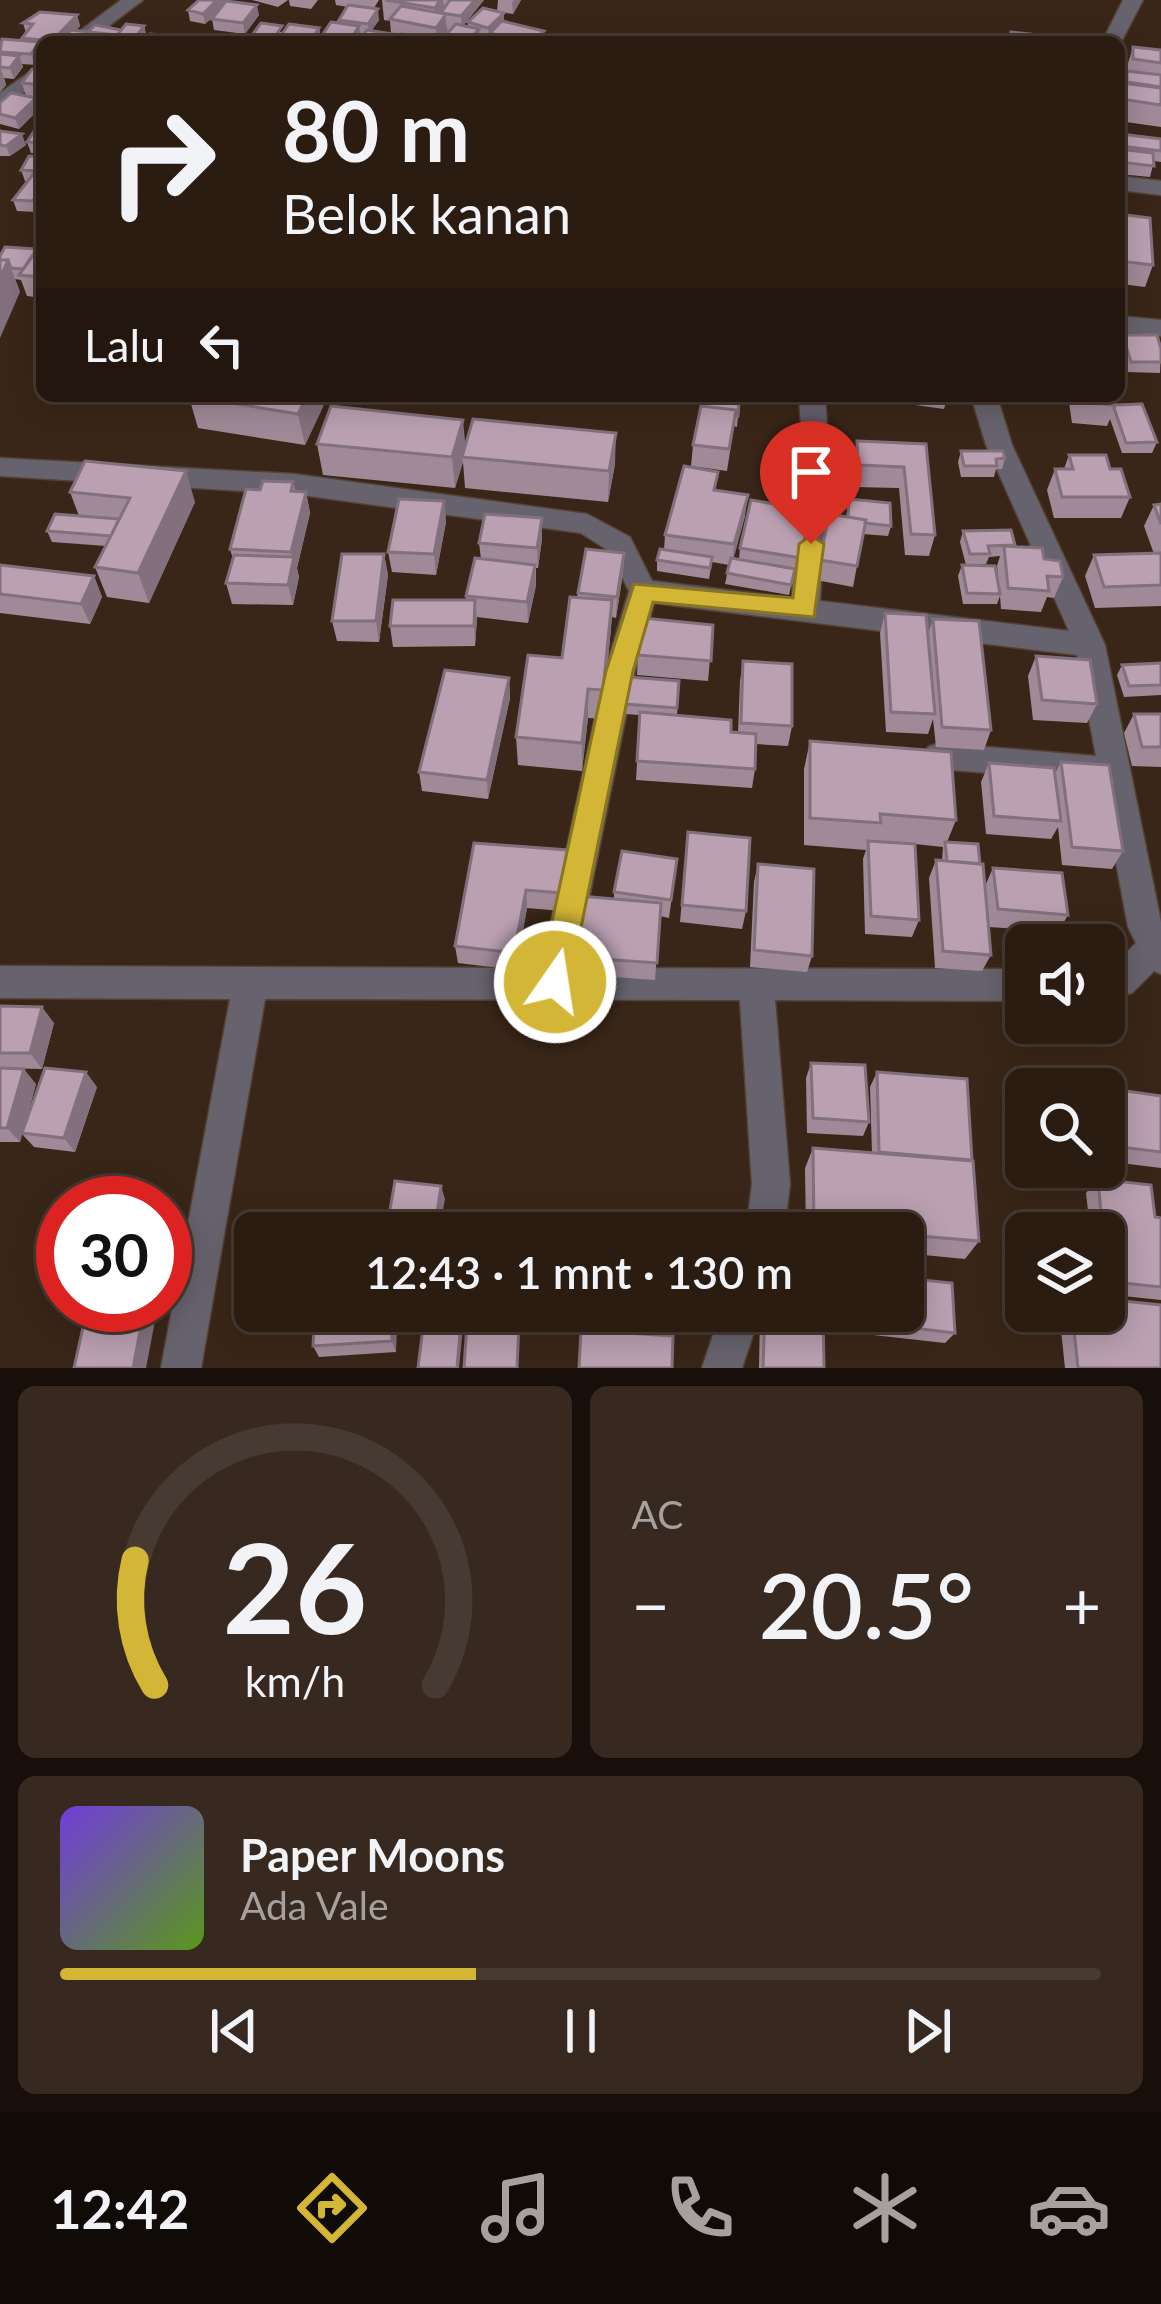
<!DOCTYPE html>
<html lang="id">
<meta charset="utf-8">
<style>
body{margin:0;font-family:Lato,sans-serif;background:#372920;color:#f1f3f6;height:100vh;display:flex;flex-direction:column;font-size:45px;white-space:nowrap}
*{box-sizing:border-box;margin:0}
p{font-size:39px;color:#a6a19f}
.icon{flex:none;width:66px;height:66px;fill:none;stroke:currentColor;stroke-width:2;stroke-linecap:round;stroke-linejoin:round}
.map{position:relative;height:1368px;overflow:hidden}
.panel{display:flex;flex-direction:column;gap:18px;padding:18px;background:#180f0a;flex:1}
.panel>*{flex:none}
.guide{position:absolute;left:36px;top:36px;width:1089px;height:366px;border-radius:18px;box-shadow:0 6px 30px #0003,0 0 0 3px #473a32;background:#2b1c12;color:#f1f3f6;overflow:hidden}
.controls{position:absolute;left:1005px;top:924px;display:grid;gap:24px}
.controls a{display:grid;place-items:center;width:120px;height:120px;border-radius:18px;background:#2b1c12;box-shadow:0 6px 30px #0003,0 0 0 3px #473a32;font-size:60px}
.speed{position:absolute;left:36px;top:1176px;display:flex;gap:24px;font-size:60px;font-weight:700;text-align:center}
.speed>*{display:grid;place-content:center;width:156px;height:156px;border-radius:50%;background:#2b1c12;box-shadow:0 6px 30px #0003,0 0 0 3px #473a32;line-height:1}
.speed .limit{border:18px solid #d22;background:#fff;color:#111}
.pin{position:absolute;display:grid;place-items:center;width:102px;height:102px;color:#fff;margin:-123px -51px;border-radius:50% 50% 50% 0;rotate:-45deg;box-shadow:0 0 12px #0007}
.pin .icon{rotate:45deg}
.me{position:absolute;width:132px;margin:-66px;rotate:13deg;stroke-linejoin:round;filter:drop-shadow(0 0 9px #0008)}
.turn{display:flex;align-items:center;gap:42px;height:252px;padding:0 48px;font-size:54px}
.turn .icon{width:156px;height:156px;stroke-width:2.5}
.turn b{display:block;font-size:84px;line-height:102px}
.then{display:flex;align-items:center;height:114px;padding:0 48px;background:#0003;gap:24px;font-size:45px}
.big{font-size:90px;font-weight:600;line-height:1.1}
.panel .card{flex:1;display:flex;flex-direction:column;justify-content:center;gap:18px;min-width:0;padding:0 42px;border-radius:18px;background:#372920}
.panel .dial{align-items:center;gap:0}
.dial svg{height:312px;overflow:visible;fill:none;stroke:#473a32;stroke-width:7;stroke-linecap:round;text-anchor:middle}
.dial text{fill:#f1f3f6;stroke:none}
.song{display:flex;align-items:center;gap:36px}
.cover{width:144px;height:144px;border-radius:18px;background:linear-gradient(135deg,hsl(260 70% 55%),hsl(90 70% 35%))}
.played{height:12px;border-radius:6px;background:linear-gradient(90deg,#d3b635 40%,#473a32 40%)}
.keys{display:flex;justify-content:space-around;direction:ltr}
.heat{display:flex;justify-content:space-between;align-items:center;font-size:66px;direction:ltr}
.panel .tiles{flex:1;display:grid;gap:18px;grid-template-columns:1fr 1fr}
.card:last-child{grid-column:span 2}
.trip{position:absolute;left:234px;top:1212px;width:690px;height:120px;border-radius:18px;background:#2b1c12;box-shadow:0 6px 30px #0003,0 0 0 3px #473a32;font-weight:600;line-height:120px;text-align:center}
.menu{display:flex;height:192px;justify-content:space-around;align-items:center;background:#110b07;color:#a6a19f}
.menu .icon{width:84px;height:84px}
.menu .active{color:#d3b635}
.menu b{font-size:54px;color:#f1f3f6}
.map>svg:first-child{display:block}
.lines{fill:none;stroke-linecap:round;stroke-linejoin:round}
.minor-casing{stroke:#544234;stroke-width:3}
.minor{fill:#67636e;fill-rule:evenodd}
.wall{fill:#a08a98}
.shaded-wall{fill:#82707c}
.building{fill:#baa0b1;stroke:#82707c;stroke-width:3}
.route{fill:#d3b635;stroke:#897622;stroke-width:3}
</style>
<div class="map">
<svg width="1161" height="1368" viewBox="0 0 1161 1368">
<rect width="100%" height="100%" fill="#392618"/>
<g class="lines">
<g class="minor-casing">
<path id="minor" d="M121 0H143L88 42H65Z
M1123 0H1143L1119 46V42H1102Z
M42 63V79L0 110V93Z
M1119 176 1161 181V195L1119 190Z
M1119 316 1161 320V336L1119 332Z
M799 396H825L829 457 820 601 1069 631 986 445 971 396H997L1012 445 1105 645 1161 922V974L1154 971 1132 993 1104 998V966H1113L1136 943 1128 927 1101 782 939 769 928 765 923 756 928 747 939 743 1096 756 1077 655 654 603 635 671 575 968 1026 969V1001L775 1000 790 1184 784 1233H746L752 1184 740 1000 265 999 201 1368H161L230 999 0 998V966L541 968 605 671 629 591 609 551 581 533 294 494 0 476V458L294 474 587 514 630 537 652 581 792 598 803 457Z
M721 1311H761L742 1368H702Z"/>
</g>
<use href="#minor" class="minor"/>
</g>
<path class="wall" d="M252 0H288L278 7Z
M289 0H318L311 9 290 6Z
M335 0H379L374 8 379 20 372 30 391 33 390 21 384 20 382 0H484L463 26 468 27V22L497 12 498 0H521L513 14 499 12 504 13V21L544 31V42H491L490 37 489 38 479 36 478 42H357L364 34 360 33 357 42H253L252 35 319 28 321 37 339 23V20L348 7 336 5Z
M188 10 259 15 245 34 214 30 212 19 214 16 205 24 190 21Z
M77 15 80 26 76 31 88 32 121 30 144 26 147 38 180 42H42V55L35 65 22 64 23 67 14 79 4 78 6 85 0 92V41H23L22 38 26 33 23 23Z
M1133 47 1161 50V127L1119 121V92Z
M42 70V121L38 110 19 129 0 124V103L26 96 22 83Z
M42 123V154L31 153 27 142Z
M0 131 26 145 10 156H0Z
M1121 134 1161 139V162L1154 161 1150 177 1119 174Z
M42 157V200L37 212 17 211 13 200 28 181H25L21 170Z
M1119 214 1153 265 1145 287 1121 284 1123 294 1119 304Z
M42 243V298L27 296 21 280 15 279 20 292 0 256 37 249Z
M1123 335 1161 349 1160 373 1127 372 1124 361 1119 371V341L1120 344Z
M328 396 305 445 198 428 189 397Z
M887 396H948L944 409 886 401Z
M1068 396H1114L1115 405 1157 442 1152 453H1122L1110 419 1107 426 1072 423Z
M739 404 737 427 734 426 727 471 691 466 693 445Z
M857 441 926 444 935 535 929 556 905 555 899 488 854 487 852 462Z
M317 444 465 445 615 464 608 502 465 488 463 462 455 488 323 475Z
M961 451 1005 458 1002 469H996L994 477H961L958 462Z
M1069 455 1110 469 1130 497 1121 518H1054L1047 490 1055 469H1064Z
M293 482 295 491 306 492 310 513 297 568 299 577 293 605 232 604 226 583 233 559 230 549 260 490Z
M716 490 745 516 733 558 739 559 740 548 810 510 797 579 793 578 789 595 725 584 729 565 712 562 709 579 657 571V560L664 550 665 535Z
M70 492 195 502 149 603 107 597 95 567 106 546 52 542 47 531 79 516Z
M849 499 891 526 888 536 863 534 853 587 816 580 829 514 846 517Z
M444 501 446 522 436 575 392 572 388 552Z
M1161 504V606L1095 608 1085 576 1094 555 1154 554 1144 526 1154 505Z
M542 518V539L538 568H536V585L528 623 477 617 475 646 393 647 390 626 466 600V596L481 559 479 543Z
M963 531 1015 546 1044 559 1063 577 1054 598 1047 597 1041 612 1001 609 1000 596 997 604H963L958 576 962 565 999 586 997 566 1000 556 989 557 986 564 966 565 960 542Z
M624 553 623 573 616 618 612 617 602 719 588 718 582 771 518 765 516 737 562 658 578 593Z
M384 554 388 575 379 642 337 641 332 621Z
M0 565 94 576 102 597 90 624 0 613Z
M885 613 928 634 933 619 991 730 984 750 936 747 933 719 928 734 886 732 880 633Z
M713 625 708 681 637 675 638 655Z
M1036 656 1097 704 1087 723 1033 720 1028 676Z
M743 661 792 726 788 746 756 744 755 769 752 788 636 780 640 715 625 714 628 677 679 681 677 715 731 732 738 733 740 681Z
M1161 663V695L1124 697 1117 675 1122 665Z
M509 678 510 698 488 799 422 791 419 772Z
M1134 714H1161V767L1132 766 1124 733Z
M810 741 956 820 947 842 991 955 982 971 935 968 929 878 936 860 942 861 943 847 915 844 919 920 912 937 865 934 863 859 866 850 804 845V769Z
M1061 762 1123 851 1112 869 1062 865 1058 827 1051 839 986 834 981 782 989 763 1055 774Z
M688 832 746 911 742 929 680 922Z
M567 850V868L562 911 527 908 516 970 458 963 455 946Z
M677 859 669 918 660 916 655 980 573 974V957L614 899V892Z
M758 864 812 956 807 972 750 967 754 882Z
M993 868 1068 915 1058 932 989 927 985 886Z
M0 1006 54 1023 42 1069 0 1068Z
M811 1063 869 1122 863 1136 807 1133 806 1078Z
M0 1068 36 1084 26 1121 97 1087 75 1152 34 1147 22 1134 20 1142H0Z
M877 1072 972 1160 979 1241 965 1259 903 1253V1233H806L805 1168 813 1148 872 1153 870 1087Z
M1098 1087 1161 1096V1168L1104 1161V1089H1097Z
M1098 1179 1155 1217 1161 1218V1300L1104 1294V1233H1075L1074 1224 1088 1211 1086 1193Z
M397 1311 396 1352 319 1357 313 1346Z
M760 1311H823L824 1368H759Z
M872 1311H903L955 1333 945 1343 873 1335Z
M1059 1311H1104L1161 1368H1065Z"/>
<path class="shaded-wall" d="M217 0H225L226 4 205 24 203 14Z
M440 0H443L448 35 443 42H437L435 8Z
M475 0H484L462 27 461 16Z
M514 0H521L513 14 512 3Z
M257 5 259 15 245 34 243 23Z
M378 9 379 20 369 34 368 24Z
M504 13V24L490 33 489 38 488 28Z
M77 15 80 26 65 42H53Z
M144 26 148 42H132Z
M359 26 361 37 357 42H349Z
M319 28 321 39 319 42H309Z
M479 29 480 40 478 42H467Z
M544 31V42H533Z
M40 42 42 55 35 65 31 54Z
M19 56 23 67 14 79 10 68Z
M0 66 6 85 0 92Z
M36 98 39 109 19 129 15 118Z
M22 134 26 145 10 156 6 146Z
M39 189 42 200 37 212 33 201Z
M8 260 20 292 0 338V278Z
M307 396H328L305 445 298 414Z
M463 420 466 451 462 457 463 462 455 488 452 457Z
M616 433 615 464 608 502 609 471Z
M186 471 195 502 149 603 138 573Z
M306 492 310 513 297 568 299 577 293 605 288 585 293 562 291 552Z
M748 495 745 516 732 565 734 544Z
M444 501 446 522 436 575 434 554Z
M542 518V539L538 568 537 548Z
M624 553 623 573 616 618 617 597Z
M384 554 388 575 379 642 376 621Z
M535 565 536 585 528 623 527 602Z
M94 576 102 597 90 624 81 604Z
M475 600 477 620 475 646 474 626Z
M612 600 611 630 602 719 603 690Z
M509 678 510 698 488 799 487 780Z
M588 689V718L582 771V743Z
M567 850V868L562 911V893Z
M526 890 527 908 516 970 514 953Z
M42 1007 54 1023 42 1069 30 1053Z
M24 1069 36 1084 20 1142 7 1128Z
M86 1072 97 1087 75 1152 64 1138Z
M441 1186 445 1199 439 1233H434Z
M171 1245 181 1258 169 1297 165 1293V1265Z
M145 1305 156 1316 146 1368H133Z
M392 1311H397L396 1352 392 1341Z
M461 1321 463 1327 459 1368H457Z"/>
<path class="building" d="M199 0H217L203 14 188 10Z
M385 0H440L435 8Z
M450 0H475L461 16 441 13Z
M226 1 257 5 243 23 212 19Z
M348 5 378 9 368 24 339 20Z
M401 6 446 14 436 28 390 19Z
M483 8 504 13 488 28 468 22Z
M40 12 77 15 52 41 22 38 33 24 23 23Z
M502 21 544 31 533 42H525L490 33Z
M331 22 359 26 349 42 318 41Z
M261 23 282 26 274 38 252 35Z
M126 24 144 26 132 42 62 41 71 30 117 35Z
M289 24 319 28 309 42 279 38Z
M456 24 479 29 467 42H439Z
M95 25 121 30 117 35 88 32Z
M367 30 393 34 387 42H357Z
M1011 32 1049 36V42L1010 41Z
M150 34 179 37 175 42H144Z
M401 34 419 38 416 42H393Z
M2 39 40 42 31 54 0 52Z
M861 39 894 42H861Z
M1133 47 1161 50V63L1133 59Z
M0 54 19 56 10 68 0 67Z
M32 69 42 70V85L22 83Z
M1127 71 1161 75V87L1127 82Z
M1122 83 1161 88V105L1121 99Z
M11 93 36 98 15 118 0 114V103Z
M40 122 42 123V143L27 142Z
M0 131 22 134 6 146 0 145Z
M1121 134 1161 139V151L1121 146Z
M1119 149 1153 153 1154 166 1119 162Z
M29 156 42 157 41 171 21 170Z
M34 173H42V189H39L33 201 13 200Z
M1119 214 1150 218 1153 265 1119 261Z
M42 243V277L19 275Z
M5 247 37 249 23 269 11 268 8 260H0V256Z
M0 260H8L0 278Z
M1123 335H1157L1161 349V362H1131Z
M1119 341 1124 360H1119Z
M189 396H307L298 414Z
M1079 396H1114L1115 405 1079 402Z
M702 400 739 404 738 416 735 415 736 410 701 406Z
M1142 404 1157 442 1126 443 1114 408 1115 405Z
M331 406 463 420 452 457 317 444Z
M701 406 736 410 729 449 693 445Z
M473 419 616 433 609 471 462 457Z
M857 441 926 444 935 535 911 534 904 467 858 465Z
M961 451H1003L1005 458 996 459 997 466H964Z
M1069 455H1106L1110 469H1121L1130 497H1062L1055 469H1073Z
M85 461 186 471 138 573 95 567 130 498 70 492Z
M684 466 718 472 714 490 748 495 734 544 665 535Z
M263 481 293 482 291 491 306 492 291 552 230 549 246 489 260 490Z
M399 499 444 501 434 554 388 552Z
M849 499 890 503 891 526 865 523 866 520 848 517Z
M751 500 810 510 801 558 740 548Z
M1161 504V524L1154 505Z
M55 514 119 519 111 536 47 531Z
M485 514 542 518 537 548 479 543Z
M829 514 866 520 857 566 820 560Z
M1011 530 1015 545 988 546 990 554H970L963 531Z
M1004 546 1042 548 1044 559 1060 561 1063 577 1047 576 1049 591 1008 588Z
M586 549 624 553 617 597 578 593Z
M660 549 712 557 710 568 657 560Z
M1161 553V585L1104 587 1094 555Z
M342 554H384L376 621H332Z
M234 555 294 557 288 585 226 583Z
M475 558 535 565 527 602 466 596Z
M731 558 795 569 791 585 727 573Z
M0 565 94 576 81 604 0 594Z
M962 565 995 566 1000 594 967 593Z
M570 597 612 600 603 690 588 689 582 743 516 737 528 655 562 658Z
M393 600H475L474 626H390Z
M885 613 926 615 935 714 891 712Z
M643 618 713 625 711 661 638 655Z
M933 619 979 621 991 730 942 727Z
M1036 656 1090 660 1097 704 1042 700Z
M743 661 792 664V726L741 723Z
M1161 663V685L1129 686 1122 665Z
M445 670 509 678 487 780 419 772Z
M628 677 679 681 677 708 625 704Z
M640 712 731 720V732L756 734 755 769 637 761Z
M1134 714H1161V747H1142Z
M810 741 951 752 956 820 880 814 881 823 810 818Z
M1061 762 1109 765 1123 851 1072 847Z
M989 763 1054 768 1061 821 994 816Z
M688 832 750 838 746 911 682 905Z
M868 841 915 844 919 920 871 916Z
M945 842 978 844 980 864 947 861Z
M474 843 567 850 562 893 526 890 514 953 455 946Z
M622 851 677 859 671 900 614 892Z
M936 860 983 864 991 955 943 951Z
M758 864 814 869 812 956 754 950Z
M993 868 1062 873 1068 915 998 909Z
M580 896 661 903 657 963 573 957Z
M0 1006 42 1007 30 1053H0Z
M811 1063 865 1065 869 1122 813 1118Z
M0 1068 24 1069 7 1128H0Z
M45 1068 86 1072 64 1138 22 1133Z
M877 1072 967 1079 972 1160 879 1152Z
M1098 1087 1161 1096V1152L1104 1145V1089H1098Z
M813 1148 973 1161 979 1241 814 1227Z
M1098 1179 1151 1185 1155 1217 1161 1218V1287L1104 1281V1233H1089L1086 1211 1101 1212Z
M395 1181 441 1186 434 1233H386Z
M165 1245H171L165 1265Z
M903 1278 952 1283 955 1333 880 1324V1311H903Z
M1104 1299 1161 1305V1368H1078L1072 1311H1104Z
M88 1305H145L133 1368H74Z
M315 1311H392V1341L313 1346Z
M765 1311H823L824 1368H763Z
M424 1319 461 1321 457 1368H418Z
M467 1323H519L517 1368H464Z
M581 1330 673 1336 672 1368H579Z"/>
<path class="route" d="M811 535 824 544 814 617 653 602 633 671 570 982 566 993 555 997 544 993 539 982 606 671 634 584 793 598 799 544Z"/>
</svg>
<div class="controls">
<a><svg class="icon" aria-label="sound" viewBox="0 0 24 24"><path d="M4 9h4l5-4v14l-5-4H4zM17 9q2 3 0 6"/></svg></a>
<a><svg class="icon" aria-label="search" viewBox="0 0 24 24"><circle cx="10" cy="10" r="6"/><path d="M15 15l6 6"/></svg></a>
<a><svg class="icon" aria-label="layers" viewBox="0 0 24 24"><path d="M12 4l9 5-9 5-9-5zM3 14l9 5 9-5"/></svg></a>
</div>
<div class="speed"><div class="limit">30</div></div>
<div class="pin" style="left:811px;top:544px;background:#d93025"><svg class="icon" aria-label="arrive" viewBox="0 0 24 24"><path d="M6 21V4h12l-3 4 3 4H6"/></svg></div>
<svg class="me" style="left:555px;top:982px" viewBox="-20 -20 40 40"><circle r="17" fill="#d3b635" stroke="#fff" stroke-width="3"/><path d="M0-11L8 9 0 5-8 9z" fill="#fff"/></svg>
<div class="trip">12:43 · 1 mnt · 130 m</div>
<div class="guide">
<div class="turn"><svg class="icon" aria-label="right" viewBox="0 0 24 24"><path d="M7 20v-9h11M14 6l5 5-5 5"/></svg><div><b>80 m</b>Belok kanan</div></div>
<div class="then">Lalu<svg class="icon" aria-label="left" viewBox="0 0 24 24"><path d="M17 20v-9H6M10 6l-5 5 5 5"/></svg></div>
</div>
</div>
<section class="panel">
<div class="tiles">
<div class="card dial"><svg viewBox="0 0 100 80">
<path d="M14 69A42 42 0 1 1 86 69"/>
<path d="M14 69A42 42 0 0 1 9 37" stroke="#d3b635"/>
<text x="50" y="56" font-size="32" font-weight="700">26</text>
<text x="50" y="72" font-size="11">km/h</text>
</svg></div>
<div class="card"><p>AC</p>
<div class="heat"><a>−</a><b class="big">20.5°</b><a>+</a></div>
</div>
<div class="card">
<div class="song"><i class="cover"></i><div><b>Paper Moons</b><p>Ada Vale</p></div></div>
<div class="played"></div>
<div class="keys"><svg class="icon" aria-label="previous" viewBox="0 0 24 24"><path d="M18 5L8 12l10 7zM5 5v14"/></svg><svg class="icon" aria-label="pause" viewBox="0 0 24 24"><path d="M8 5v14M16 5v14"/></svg><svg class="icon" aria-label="next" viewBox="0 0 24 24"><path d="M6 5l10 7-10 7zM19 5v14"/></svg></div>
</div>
</div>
</section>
<nav class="menu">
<b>12:42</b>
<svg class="icon active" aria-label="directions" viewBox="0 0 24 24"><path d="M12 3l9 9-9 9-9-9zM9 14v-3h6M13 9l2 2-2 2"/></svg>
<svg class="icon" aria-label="music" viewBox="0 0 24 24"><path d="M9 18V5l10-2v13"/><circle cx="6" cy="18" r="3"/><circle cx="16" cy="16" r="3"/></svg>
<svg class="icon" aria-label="phone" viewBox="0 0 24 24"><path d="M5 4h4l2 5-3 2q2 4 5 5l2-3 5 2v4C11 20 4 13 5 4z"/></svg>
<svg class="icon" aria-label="climate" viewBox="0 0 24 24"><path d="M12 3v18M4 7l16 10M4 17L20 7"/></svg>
<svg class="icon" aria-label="car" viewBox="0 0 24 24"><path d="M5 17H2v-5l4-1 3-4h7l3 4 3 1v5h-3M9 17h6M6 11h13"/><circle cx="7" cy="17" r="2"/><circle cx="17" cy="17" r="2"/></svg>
</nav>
